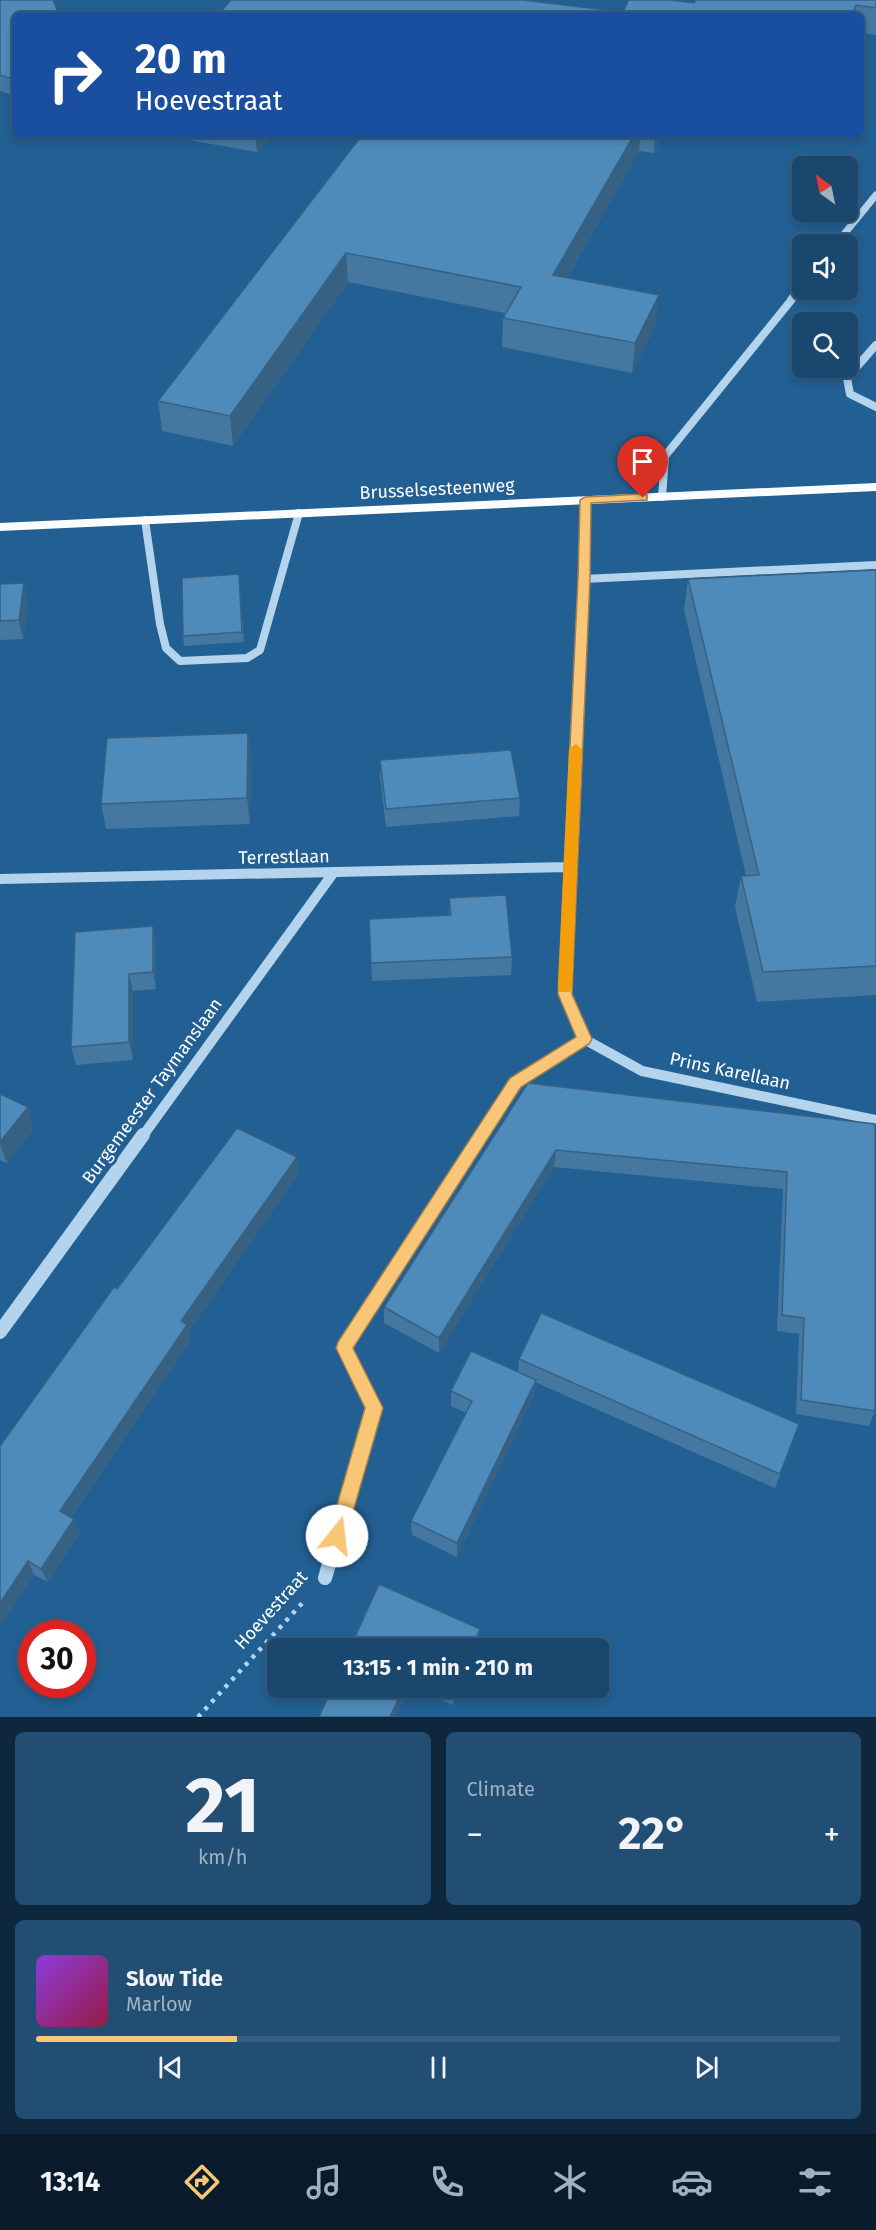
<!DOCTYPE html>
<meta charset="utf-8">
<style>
body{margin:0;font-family:"Fira Sans",sans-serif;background:#234e73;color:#f1f3f6;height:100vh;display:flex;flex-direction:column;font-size:22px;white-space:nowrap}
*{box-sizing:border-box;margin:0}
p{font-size:20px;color:#9fb2c2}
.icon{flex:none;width:33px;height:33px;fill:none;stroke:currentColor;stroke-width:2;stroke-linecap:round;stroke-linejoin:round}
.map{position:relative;height:1717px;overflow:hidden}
.panel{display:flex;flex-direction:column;gap:15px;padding:15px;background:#0e273c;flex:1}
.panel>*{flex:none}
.banner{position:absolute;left:12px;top:12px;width:852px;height:126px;border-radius:9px;box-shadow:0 3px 9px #0003,0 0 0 2px #385f81;background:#1a4fa0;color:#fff;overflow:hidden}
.needle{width:39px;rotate:327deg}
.controls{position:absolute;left:792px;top:156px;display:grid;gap:12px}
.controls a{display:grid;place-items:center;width:66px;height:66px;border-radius:9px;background:#1a476e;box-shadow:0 3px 9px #0003,0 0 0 2px #385f81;font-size:30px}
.speed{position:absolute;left:18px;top:1620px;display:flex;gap:12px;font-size:30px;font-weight:700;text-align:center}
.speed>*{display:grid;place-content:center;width:78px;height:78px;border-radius:50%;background:#1a476e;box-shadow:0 3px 9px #0003,0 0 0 2px #385f81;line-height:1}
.speed .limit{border:9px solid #d22;background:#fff;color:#111}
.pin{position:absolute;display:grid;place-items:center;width:51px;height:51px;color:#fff;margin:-62px -26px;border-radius:50% 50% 50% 0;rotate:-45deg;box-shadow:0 0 6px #0007}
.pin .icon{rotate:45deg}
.me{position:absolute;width:66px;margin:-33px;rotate:16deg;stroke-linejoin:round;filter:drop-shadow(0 0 4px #0008)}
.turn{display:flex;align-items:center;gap:21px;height:126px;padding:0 24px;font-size:27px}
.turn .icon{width:78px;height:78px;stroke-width:2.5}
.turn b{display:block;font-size:42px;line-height:51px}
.big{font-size:45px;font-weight:700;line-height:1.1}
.panel .card{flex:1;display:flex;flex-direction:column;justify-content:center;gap:9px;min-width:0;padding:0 21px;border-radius:9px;background:#234e73}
.panel .dial{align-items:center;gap:0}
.dial b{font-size:78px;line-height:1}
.song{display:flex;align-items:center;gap:18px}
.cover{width:72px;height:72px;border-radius:9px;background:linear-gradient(135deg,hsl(270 70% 55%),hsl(340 70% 35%))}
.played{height:6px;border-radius:3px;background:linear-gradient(90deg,#f9c576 25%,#385f81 25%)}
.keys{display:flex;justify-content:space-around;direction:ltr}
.heat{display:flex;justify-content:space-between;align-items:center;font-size:33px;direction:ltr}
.panel .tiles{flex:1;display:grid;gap:15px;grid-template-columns:1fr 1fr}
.card:last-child{grid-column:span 2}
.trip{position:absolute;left:267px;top:1638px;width:342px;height:60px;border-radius:9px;background:#1a476e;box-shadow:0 3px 9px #0003,0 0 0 2px #385f81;font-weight:700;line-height:60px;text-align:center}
.menu{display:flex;height:96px;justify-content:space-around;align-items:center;background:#0a1c2c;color:#9fb2c2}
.menu .icon{width:42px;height:42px}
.menu .selected{color:#f9c576}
.menu b{font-size:27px;color:#f1f3f6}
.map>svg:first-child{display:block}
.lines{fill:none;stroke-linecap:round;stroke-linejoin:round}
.path{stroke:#b4d4ed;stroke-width:4.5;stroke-dasharray:4 6;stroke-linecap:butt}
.minor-far3{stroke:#b4d4ed;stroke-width:7}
.minor-far2{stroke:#b4d4ed;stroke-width:8}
.minor-far1{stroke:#b4d4ed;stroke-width:10}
.minor{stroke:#b4d4ed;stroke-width:14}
.major{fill:#fafcff;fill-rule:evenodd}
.wall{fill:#4478a0}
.shaded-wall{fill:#376182}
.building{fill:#4f8bba;stroke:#376182;stroke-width:1.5}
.route{fill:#f9c576;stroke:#a2804d;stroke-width:1.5}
.slow{fill:#f59e0b}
.labels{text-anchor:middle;stroke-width:6;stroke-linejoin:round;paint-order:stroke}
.street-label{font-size:18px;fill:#fff;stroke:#225f92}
</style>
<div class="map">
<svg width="876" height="1717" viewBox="0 0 876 1717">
<rect width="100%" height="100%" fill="#225f92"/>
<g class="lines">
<path class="path" d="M198 1717 306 1599"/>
<path class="minor-far3" d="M836 244 876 195
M791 299 802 286"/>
<path class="minor-far2" d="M876 345 847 378 850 394 876 407
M662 497 665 456 793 298
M145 520 160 624 166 648 180 661 247 658 260 650 299 513
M584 579 876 565
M580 672 586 500"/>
<path class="minor-far1" d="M580 670 565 994 584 1039
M0 879 569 867
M584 1039 642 1071 876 1120
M142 1137 334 872
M481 1137 516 1083 584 1039"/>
<path class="minor" d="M0 1332 143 1135
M325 1578 374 1408 344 1348 482 1135"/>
<path class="major" d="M876 483V491L0 531V523Z"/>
</g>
<path class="wall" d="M0 0 15 15V96L0 91Z
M876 0V35L861 33V15H218L623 12 694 3Z
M159 135H271L257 152Z
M362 135H662L654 153 639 151 567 278 656 324 632 373 502 347 503 318 505 313 348 282 233 446 162 431 158 401Z
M876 570V995L757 1002 735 907 741 876H746L684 610 688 579Z
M239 574 244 642 184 646 183 636Z
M0 584 28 602 23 639 0 640Z
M248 733 251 758 250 824 106 829 101 804Z
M380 760 520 798 519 816 386 827 380 778Z
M449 898 512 957 511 975 372 981 369 919 449 915Z
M153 926 156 944V989L133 991V1060L76 1065 71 1047Z
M528 1083 875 1124V1411L869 1426 796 1414 799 1334 777 1331 783 1189 554 1167 439 1353 384 1323V1307Z
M0 1094 34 1128 7 1163 0 1160Z
M297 1157 298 1174 189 1331 191 1340 71 1517 80 1533 48 1582 34 1575 0 1626 117 1289Z
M519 1359 799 1424 775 1488 535 1382 534 1395 457 1557 412 1535 411 1521 466 1413 451 1406V1391L518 1372Z
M415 1688H460L453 1705Z"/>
<path class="shaded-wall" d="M255 135H271L257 152Z
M634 135H640L639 151 552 304 553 275Z
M655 135H662L654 153Z
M346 253 348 282 233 446 230 416Z
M659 295 656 324 632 373 635 343Z
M24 583 28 602 23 639 19 620Z
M248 733 251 758 250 824 247 798Z
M153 926 156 944V989L153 972Z
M129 974 133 991V1060L129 1042Z
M28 1107 34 1128 7 1163 0 1144V1142Z
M556 1150 554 1167 439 1353V1338Z
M297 1157 298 1174 189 1331 191 1340 65 1525 60 1511 181 1321Z
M536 1380 534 1395 457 1557V1543Z
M74 1519 80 1533 48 1582 41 1569Z
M28 1561 34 1575 0 1626V1603Z
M480 1629 479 1642 476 1648H472Z
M403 1688H409L396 1717H390Z
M455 1688H460L453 1705V1693Z"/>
<path class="building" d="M0 0H53L59 15H15V80L0 75Z
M231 0H522L623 12 629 0H671L694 3 696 0H876V8L856 5 853 15H218Z
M362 135H634L553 275 659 295 635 343 503 318 521 287 346 253 230 416 158 401Z
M876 570V966L763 972 741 876 759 875 688 579Z
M239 574 242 632 183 636 182 578Z
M24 583 19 620 0 621V584Z
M248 733 247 798 101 804 107 738Z
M511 750 520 798 386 809 380 760Z
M506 895 512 957 371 963 369 919 451 915 449 898Z
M153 926V972L129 974V1042L71 1047 75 932Z
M528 1083 875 1124V1411L801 1400 804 1318 782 1315 787 1172 556 1150 439 1338 384 1307Z
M0 1094 28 1107 0 1142Z
M237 1128 297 1157 181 1321 187 1325 60 1511 74 1519 41 1569 28 1561 0 1603V1446L114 1287 117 1289Z
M541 1313 799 1424 780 1474 519 1359Z
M471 1351 536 1380 457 1543 411 1521 472 1401 451 1391Z
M379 1584 480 1629 472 1648H350Z
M332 1688H403L390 1717H319Z
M441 1688H455L453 1693Z"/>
<path class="route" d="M643 494 647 495V500L591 503 590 579 572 994 592 1039 589 1044 521 1087 353 1348 383 1408 346 1536 343 1542 337 1545 331 1542 328 1536 365 1408 336 1348 338 1342 510 1078 576 1037 558 994 578 579 580 500 585 497Z"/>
<path class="slow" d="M576 744 582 749 572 988 570 992H560L558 988 569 749Z"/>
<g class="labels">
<g class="street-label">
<text transform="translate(437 489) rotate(-3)" y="6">Brusselsesteenweg</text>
<text transform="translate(284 857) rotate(-1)" y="6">Terrestlaan</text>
<text transform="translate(730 1071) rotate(12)" y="6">Prins Karellaan</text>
<text transform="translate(152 1091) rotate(-54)" y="6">Burgemeester Taymanslaan</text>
<text transform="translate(271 1610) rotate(-48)" y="6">Hoevestraat</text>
</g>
</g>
</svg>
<div class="controls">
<a><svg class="needle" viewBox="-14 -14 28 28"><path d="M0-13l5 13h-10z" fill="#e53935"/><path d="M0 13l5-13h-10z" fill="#9fb2c2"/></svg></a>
<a><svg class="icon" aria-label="sound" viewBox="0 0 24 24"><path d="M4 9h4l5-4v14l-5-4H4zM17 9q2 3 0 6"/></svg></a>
<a><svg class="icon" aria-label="search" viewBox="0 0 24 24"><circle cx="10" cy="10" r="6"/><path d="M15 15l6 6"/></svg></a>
</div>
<div class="speed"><div class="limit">30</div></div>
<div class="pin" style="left:643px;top:498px;background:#d93025"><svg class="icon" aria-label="arrive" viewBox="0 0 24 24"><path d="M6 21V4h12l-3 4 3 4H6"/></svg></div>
<svg class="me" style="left:337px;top:1536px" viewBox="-20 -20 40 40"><circle r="19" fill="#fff"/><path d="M0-13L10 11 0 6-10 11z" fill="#f9c576"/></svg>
<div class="trip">13:15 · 1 min · 210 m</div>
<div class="banner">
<div class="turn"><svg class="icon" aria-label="right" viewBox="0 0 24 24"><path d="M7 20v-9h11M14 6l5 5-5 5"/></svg><div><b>20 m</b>Hoevestraat</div></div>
</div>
</div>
<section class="panel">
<div class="tiles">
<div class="card dial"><b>21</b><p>km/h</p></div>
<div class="card"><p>Climate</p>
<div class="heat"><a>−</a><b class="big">22°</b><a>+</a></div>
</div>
<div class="card">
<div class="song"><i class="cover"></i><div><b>Slow Tide</b><p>Marlow</p></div></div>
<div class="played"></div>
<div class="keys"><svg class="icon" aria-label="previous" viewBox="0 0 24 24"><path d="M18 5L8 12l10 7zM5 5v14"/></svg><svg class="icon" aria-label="pause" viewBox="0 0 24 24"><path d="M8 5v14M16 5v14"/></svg><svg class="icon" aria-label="next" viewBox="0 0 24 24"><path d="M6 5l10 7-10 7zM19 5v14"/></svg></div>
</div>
</div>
</section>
<nav class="menu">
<b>13:14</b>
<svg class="icon selected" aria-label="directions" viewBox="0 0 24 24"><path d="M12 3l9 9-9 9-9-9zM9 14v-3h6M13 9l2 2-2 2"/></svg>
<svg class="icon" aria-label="music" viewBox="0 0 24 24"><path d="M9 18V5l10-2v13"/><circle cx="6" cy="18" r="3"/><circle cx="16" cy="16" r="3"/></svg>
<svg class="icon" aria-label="phone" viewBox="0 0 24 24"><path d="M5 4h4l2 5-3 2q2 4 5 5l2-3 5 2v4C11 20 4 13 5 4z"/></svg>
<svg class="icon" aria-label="climate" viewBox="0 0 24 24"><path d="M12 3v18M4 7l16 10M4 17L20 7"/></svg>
<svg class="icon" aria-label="car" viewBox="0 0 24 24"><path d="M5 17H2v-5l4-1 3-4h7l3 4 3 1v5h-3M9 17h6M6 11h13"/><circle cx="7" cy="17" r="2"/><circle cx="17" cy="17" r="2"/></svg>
<svg class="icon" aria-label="filters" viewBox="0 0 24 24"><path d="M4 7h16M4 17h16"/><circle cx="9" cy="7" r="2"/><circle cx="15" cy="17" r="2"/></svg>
</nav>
